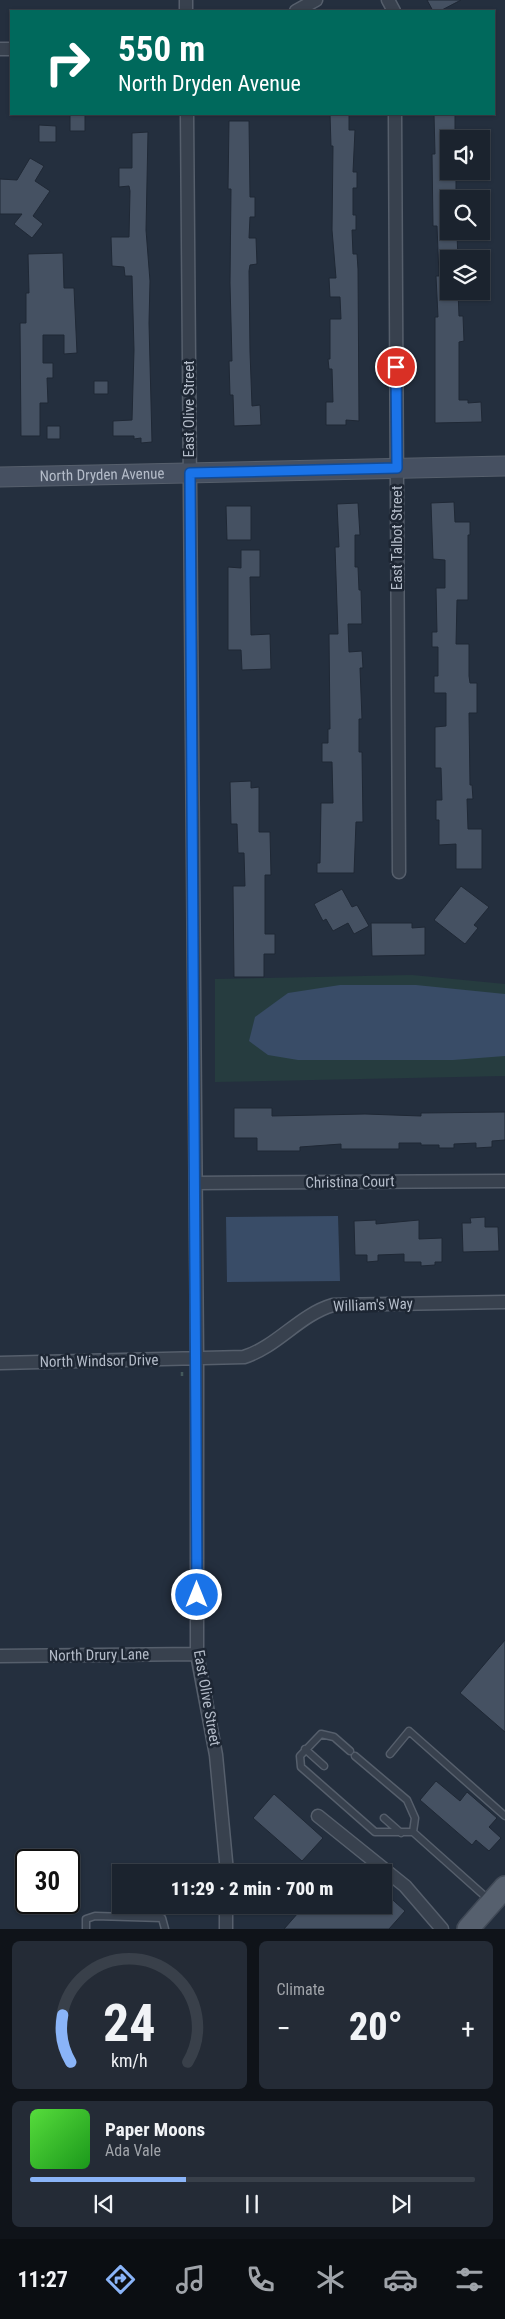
<!DOCTYPE html>
<meta charset="utf-8">
<style>
body{margin:0;font-family:"Roboto Condensed",sans-serif;background:#242b36;color:#f1f3f6;height:100vh;display:flex;flex-direction:column;font-size:19px;white-space:nowrap}
*{box-sizing:border-box;margin:0}
p{font-size:16px;color:#a0a4aa}
.icon{flex:none;width:28px;height:28px;fill:none;stroke:currentColor;stroke-width:2;stroke-linecap:round;stroke-linejoin:round}
.map{position:relative;height:1929px;overflow:hidden}
.sheet{display:flex;flex-direction:column;gap:12px;padding:12px;background:#0f1319;flex:1}
.sheet>*{flex:none}
.banner{position:absolute;left:10px;top:10px;width:485px;height:105px;border-radius:0px;box-shadow:0 1px 4px #0004,0 0 0 1px #39404a;background:#00695c;color:#fff;overflow:hidden}
.buttons{position:absolute;left:440px;top:130px;display:grid;gap:10px}
.buttons a{display:grid;place-items:center;width:50px;height:50px;border-radius:0px;background:#1b232e;box-shadow:0 1px 4px #0004,0 0 0 1px #39404a;font-size:25px}
.speed{position:absolute;left:15px;top:1849px;display:flex;gap:10px;font-size:25px;font-weight:700;text-align:center}
.speed>*{display:grid;place-content:center;width:65px;height:65px;border-radius:50%;background:#1b232e;box-shadow:0 1px 4px #0004,0 0 0 1px #39404a;line-height:1}
.speed .limit{border:2px solid #111;border-radius:8px;background:#fff;color:#111}
.pin{position:absolute;display:grid;place-items:center;width:42px;height:42px;color:#fff;margin:-21px;border:2px solid #fff;border-radius:50%;box-shadow:0 1px 5px #0007}
.me{position:absolute;width:55px;margin:-28px;rotate:0deg;stroke-linejoin:round;filter:drop-shadow(0 0 4px #0008)}
.turn{display:flex;align-items:center;gap:18px;height:105px;padding:0 25px;font-size:22px}
.turn .icon{width:65px;height:65px;stroke-width:2.5}
.turn b{display:block;font-size:35px;line-height:42px}
.big{font-size:38px;font-weight:800;line-height:1.1}
.sheet .tile{flex:1;display:flex;flex-direction:column;justify-content:center;gap:8px;min-width:0;padding:0 18px;border-radius:8px;background:#242b36}
.sheet .dial{align-items:center;gap:0}
.dial svg{height:130px;overflow:visible;fill:none;stroke:#39404a;stroke-width:7;stroke-linecap:round;text-anchor:middle}
.dial text{fill:#f1f3f6;stroke:none}
.song{display:flex;align-items:center;gap:15px}
.cover{width:60px;height:60px;border-radius:8px;background:linear-gradient(135deg,hsl(110 70% 55%),hsl(120 70% 35%))}
.played{height:5px;border-radius:2px;background:linear-gradient(90deg,#8ab4f8 35%,#39404a 35%)}
.keys{display:flex;justify-content:space-around;direction:ltr}
.heat{display:flex;justify-content:space-between;align-items:center;font-size:28px;direction:ltr}
.sheet .tiles{flex:1;display:grid;gap:12px;grid-template-columns:1fr 1fr}
.tile:last-child{grid-column:span 2}
.trip{position:absolute;left:112px;top:1864px;width:280px;height:50px;border-radius:0px;background:#1b232e;box-shadow:0 1px 4px #0004,0 0 0 1px #39404a;font-weight:800;line-height:50px;text-align:center}
.tabs{display:flex;height:80px;justify-content:space-around;align-items:center;background:#0b0e12;color:#a0a4aa}
.tabs .icon{width:35px;height:35px}
.tabs .current{color:#8ab4f8}
.tabs b{font-size:22px;color:#f1f3f6}
.map>svg:first-child{display:block}
.green{fill:#263c3f}
.water{fill:#394c67}
.building{fill:#455162;stroke:#1f2835}
.lines{fill:none;stroke-linecap:round;stroke-linejoin:round}
.lane-casing{stroke:#565f6c;stroke-width:9}
.street-casing{stroke:#565f6c;stroke-width:15}
.secondary-casing{stroke:#565f6c;stroke-width:21}
.primary-casing{stroke:#414a57;stroke-width:24}
.path{stroke:#44595c;stroke-width:2.5;stroke-dasharray:4 4;stroke-linecap:butt}
.lane{stroke:#38414e;stroke-width:6}
.street{stroke:#38414e;stroke-width:12}
.secondary{stroke:#465061;stroke-width:19}
.primary{stroke:#56606e;stroke-width:21}
.route-casing{stroke:#114b97;stroke-width:12}
.route{stroke:#1a73e8;stroke-width:9}
.labels{text-anchor:middle;stroke-width:5;stroke-linejoin:round;paint-order:stroke}
.street-label{font-size:15px;fill:#b4bcc9;stroke:#1d2633}
</style>
<div class="map">
<svg width="505" height="1929" viewBox="0 0 505 1929">
<rect width="100%" height="100%" fill="#242f3e"/>
<path class="green" d="M412 975 505 984V1076L215 1082V979Z"/>
<path class="water" d="M340 985H416L505 994V1056L453 1060H298L268 1055 249 1041 255 1017 288 993Z
M338 1216 340 1281 227 1282 226 1217Z"/>
<path class="building" d="M427 0H461L440 11H433Z
M330 114H349V130H355L353 172H357V188H353V215H356V230H352L353 254H357L358 269 359 421 346 420V425H326V402H333L332 369H329L328 359H330V319H341L340 297H330L329 278H336L332 230 333 146H331Z
M434 114H455V139H449V171H456V199H449V235L457 234 458 259H449V291H458L459 316H463L464 341 459 342V400H468V403L481 402 482 422 435 423V317H438L436 276H439L437 226H433L432 154H435Z
M70 115H85V131H70Z
M229 121H249L250 197H255V217H250L249 238H256L257 264 250 265 249 271 250 352 252 406 260 405 261 425 234 426 233 395H230L229 361H232L230 283 231 189H228Z
M39 125 56 126V142H39Z
M148 132 146 230 150 281 149 323 152 442 141 443V438L134 439V436H113V421L132 420 134 350 132 276H125L124 267 112 266 111 237H129L130 191 129 186 119 187V168H132V133Z
M30 158 44 166 35 181 50 191 33 216 43 224 32 238 14 224 22 214H0V179L17 180Z
M63 253 64 288H74L77 353 64 354V335H43V363H53V378H47L48 403H40V436H21L20 323H26V293H29L28 254Z
M94 381H108V394H94Z
M47 426H60V439H47Z
M454 502 455 522H470V535H468V600H457L456 644H469V676L470 683H477V713H469L470 785H472L473 799H467L468 829H482V869H456V844L439 845V820H436V800H442L441 768H435V727L446 726V693H434V676H438V647H432V632H437L436 588H445V560L433 559 431 503Z
M358 503 360 535H355V567H358L359 590H361L362 624H348L349 652 362 651 363 668H360L362 719H359V752H362L363 822H356L354 873H317V863H320L321 803H333L332 762H322V743H328V729H330L329 634H338L335 547H339L337 504Z
M226 506H251V540H227Z
M241 550H260V577H250L251 635 270 634 271 669 242 670 241 650H228V567L241 568Z
M251 781V788L259 787V832H270L271 875H265V934H275V954H264V977H234L233 886H245L244 853H238L237 824H231L230 782Z
M461 886 489 907 474 925 478 928 465 944 434 920Z
M342 889 352 907 357 905 369 926 354 934 348 923 333 931 326 919 323 921 314 904Z
M371 923H412V928L425 927V955L372 956Z
M234 1108H272V1116L365 1114 421 1116V1113L505 1112V1140L492 1141V1147L476 1148V1143L454 1144V1148H439V1145H421V1143H399V1149H341V1144L300 1147V1151H257V1138H234Z
M485 1217V1227H498L499 1251 463 1252 462 1223H471L470 1218Z
M376 1220V1224L419 1220V1239L442 1238V1262H435V1265L421 1266V1262H404V1254L378 1255V1261L367 1262V1255H355L354 1221Z
M505 1640V1732L460 1693Z
M436 1781 460 1801 467 1792 497 1818 489 1827 501 1838 489 1851 476 1840 472 1845 420 1800Z
M274 1794 323 1838 302 1861 253 1818Z
M384 1892 405 1911 389 1929H284L305 1905H384Z"/>
<g class="lines">
<g class="lane-casing">
<path id="lane" d="M305 1749 324 1766
M350 1751 334 1737 321 1734 300 1756 301 1767 375 1832H413L415 1818 407 1800 355 1756
M390 1754 409 1731 505 1816
M384 1818 401 1833
M413 1832 488 1899
M86 1929V1919L95 1916 162 1918 165 1929"/>
</g>
<g class="street-casing">
<path id="street" d="M186 0V11
M388 0 394 11
M296 11 316 0
M0 49H11
M187 114 197 1360V1654L216 1755 227 1872
M395 114 399 872
M196 1183 505 1181
M0 1363 244 1357C278 1346 299 1315 333 1305L505 1302
M0 1656 197 1654
M318 1816 405 1886 442 1929
M226 1929V1905"/>
</g>
<g class="secondary-casing">
<g id="secondary">
<path id="s1" d="M0 477 505 466"/>
</g>
</g>
<g class="primary-casing">
<path id="primary" d="M468 1929 505 1887"/>
</g>
<path class="path" d="M182 1372V1380"/>
<use href="#lane" class="lane"/>
<use href="#street" class="street"/>
<use href="#secondary" class="secondary"/>
<use href="#primary" class="primary"/>
</g>
<g class="lines">
<g class="route-casing">
<path id="route" d="M197 1595 190 473 397 468 396 367"/>
</g>
<use href="#route" class="route"/>
</g>
<g class="labels">
<g class="street-label">
<text transform="translate(189 409) rotate(-90)" y="5">East Olive Street</text>
<text dy="5" stroke="none"><textPath href="#s1" startOffset="102">North Dryden Avenue</textPath></text>
<text transform="translate(397 538) rotate(-90)" y="5">East Talbot Street</text>
<text transform="translate(350 1182) rotate(-1)" y="5">Christina Court</text>
<text transform="translate(373 1305) rotate(-2)" y="5">William's Way</text>
<text transform="translate(99 1361) rotate(-1)" y="5">North Windsor Drive</text>
<text transform="translate(99 1655) rotate(-1)" y="5">North Drury Lane</text>
<text transform="translate(207 1698) rotate(80)" y="5">East Olive Street</text>
</g>
</g>
</svg>
<div class="buttons">
<a><svg class="icon" aria-label="sound" viewBox="0 0 24 24"><path d="M4 9h4l5-4v14l-5-4H4zM17 9q2 3 0 6"/></svg></a>
<a><svg class="icon" aria-label="search" viewBox="0 0 24 24"><circle cx="10" cy="10" r="6"/><path d="M15 15l6 6"/></svg></a>
<a><svg class="icon" aria-label="layers" viewBox="0 0 24 24"><path d="M12 4l9 5-9 5-9-5zM3 14l9 5 9-5"/></svg></a>
</div>
<div class="speed"><div class="limit">30</div></div>
<div class="pin" style="left:396px;top:367px;background:#d93025"><svg class="icon" aria-label="arrive" viewBox="0 0 24 24"><path d="M6 21V4h12l-3 4 3 4H6"/></svg></div>
<svg class="me" style="left:197px;top:1595px" viewBox="-20 -20 40 40"><circle r="17" fill="#1a73e8" stroke="#fff" stroke-width="3"/><path d="M0-11L8 9 0 5-8 9z" fill="#fff"/></svg>
<div class="trip">11:29 · 2 min · 700 m</div>
<div class="banner">
<div class="turn"><svg class="icon" aria-label="right" viewBox="0 0 24 24"><path d="M7 20v-9h11M14 6l5 5-5 5"/></svg><div><b>550 m</b>North Dryden Avenue</div></div>
</div>
</div>
<section class="sheet">
<div class="tiles">
<div class="tile dial"><svg viewBox="0 0 100 80">
<path d="M14 69A42 42 0 1 1 86 69"/>
<path d="M14 69A42 42 0 0 1 9 40" stroke="#8ab4f8"/>
<text x="50" y="56" font-size="32" font-weight="700">24</text>
<text x="50" y="72" font-size="11">km/h</text>
</svg></div>
<div class="tile"><p>Climate</p>
<div class="heat"><a>−</a><b class="big">20°</b><a>+</a></div>
</div>
<div class="tile">
<div class="song"><i class="cover"></i><div><b>Paper Moons</b><p>Ada Vale</p></div></div>
<div class="played"></div>
<div class="keys"><svg class="icon" aria-label="previous" viewBox="0 0 24 24"><path d="M18 5L8 12l10 7zM5 5v14"/></svg><svg class="icon" aria-label="pause" viewBox="0 0 24 24"><path d="M8 5v14M16 5v14"/></svg><svg class="icon" aria-label="next" viewBox="0 0 24 24"><path d="M6 5l10 7-10 7zM19 5v14"/></svg></div>
</div>
</div>
</section>
<nav class="tabs">
<b>11:27</b>
<svg class="icon current" aria-label="directions" viewBox="0 0 24 24"><path d="M12 3l9 9-9 9-9-9zM9 14v-3h6M13 9l2 2-2 2"/></svg>
<svg class="icon" aria-label="music" viewBox="0 0 24 24"><path d="M9 18V5l10-2v13"/><circle cx="6" cy="18" r="3"/><circle cx="16" cy="16" r="3"/></svg>
<svg class="icon" aria-label="phone" viewBox="0 0 24 24"><path d="M5 4h4l2 5-3 2q2 4 5 5l2-3 5 2v4C11 20 4 13 5 4z"/></svg>
<svg class="icon" aria-label="climate" viewBox="0 0 24 24"><path d="M12 3v18M4 7l16 10M4 17L20 7"/></svg>
<svg class="icon" aria-label="car" viewBox="0 0 24 24"><path d="M5 17H2v-5l4-1 3-4h7l3 4 3 1v5h-3M9 17h6M6 11h13"/><circle cx="7" cy="17" r="2"/><circle cx="17" cy="17" r="2"/></svg>
<svg class="icon" aria-label="filters" viewBox="0 0 24 24"><path d="M4 7h16M4 17h16"/><circle cx="9" cy="7" r="2"/><circle cx="15" cy="17" r="2"/></svg>
</nav>
